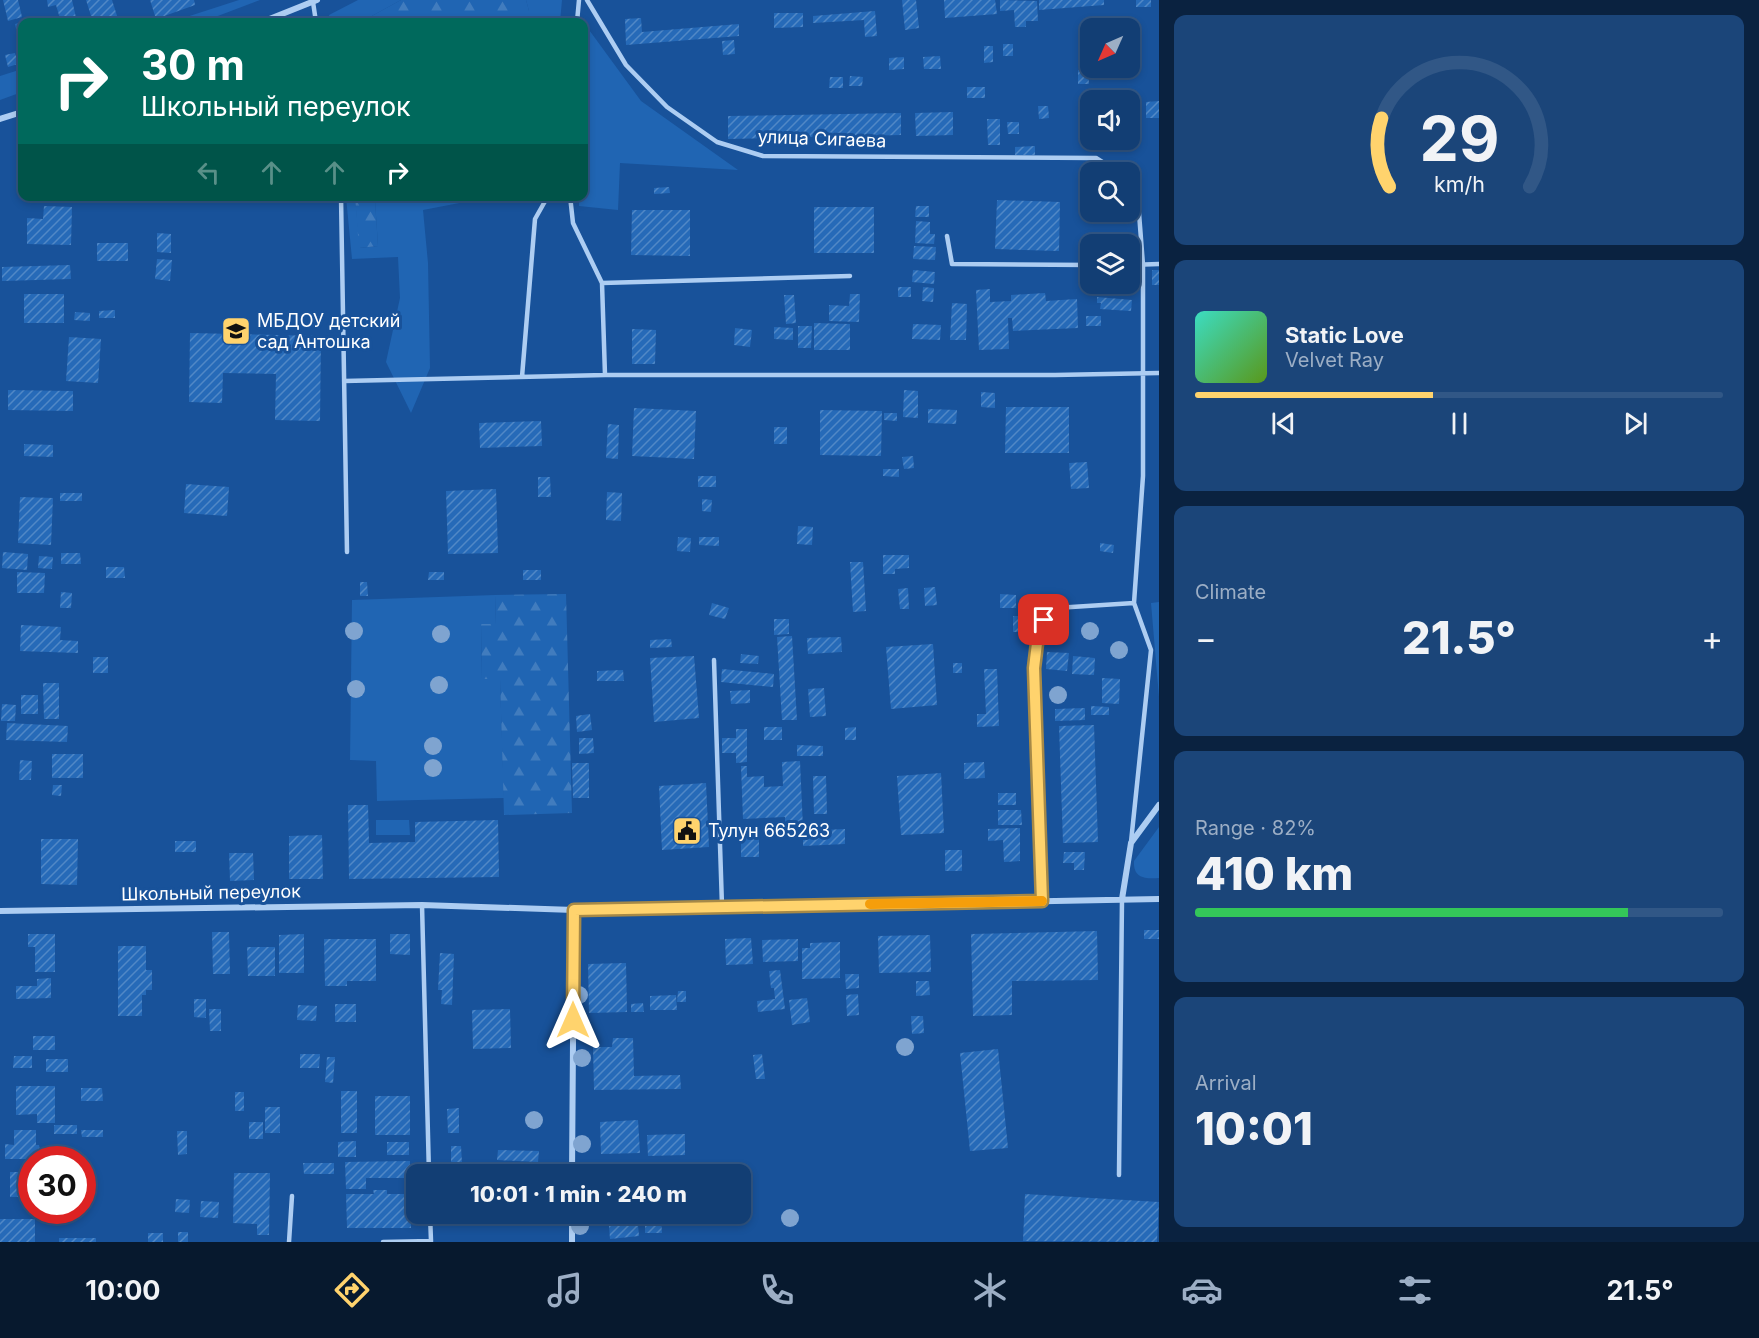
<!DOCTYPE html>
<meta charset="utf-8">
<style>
body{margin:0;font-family:Inter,sans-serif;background:#1b4579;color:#f1f3f6;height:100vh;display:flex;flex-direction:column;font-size:22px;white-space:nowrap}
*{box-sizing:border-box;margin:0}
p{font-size:20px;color:#9caec5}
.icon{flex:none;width:33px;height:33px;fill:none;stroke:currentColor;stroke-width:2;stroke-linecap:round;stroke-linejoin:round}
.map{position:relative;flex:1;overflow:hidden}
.drawer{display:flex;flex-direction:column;gap:15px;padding:15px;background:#0a2240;width:600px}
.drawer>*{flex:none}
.guide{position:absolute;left:18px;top:18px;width:570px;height:183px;border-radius:12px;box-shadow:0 3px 9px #0003,0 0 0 2px #315786;background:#00695c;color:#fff;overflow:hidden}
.needle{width:39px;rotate:225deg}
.controls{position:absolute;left:1080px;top:18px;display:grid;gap:12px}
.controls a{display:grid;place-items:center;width:60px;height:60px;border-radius:12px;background:#123e74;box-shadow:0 3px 9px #0003,0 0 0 2px #315786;font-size:30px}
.speed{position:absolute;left:18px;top:1146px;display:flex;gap:12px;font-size:30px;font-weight:700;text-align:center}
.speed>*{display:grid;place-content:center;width:78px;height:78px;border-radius:50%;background:#123e74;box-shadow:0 3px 9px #0003,0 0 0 2px #315786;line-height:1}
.speed .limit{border:9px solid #d22;background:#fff;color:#111}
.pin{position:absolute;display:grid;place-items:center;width:51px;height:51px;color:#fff;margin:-26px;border-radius:12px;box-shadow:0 3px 9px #0006}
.me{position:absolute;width:66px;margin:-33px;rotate:0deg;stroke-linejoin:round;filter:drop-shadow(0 0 4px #0008)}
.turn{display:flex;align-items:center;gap:21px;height:126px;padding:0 24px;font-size:27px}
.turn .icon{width:78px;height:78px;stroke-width:2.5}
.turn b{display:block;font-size:42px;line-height:51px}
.lanes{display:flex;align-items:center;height:57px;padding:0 24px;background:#0003;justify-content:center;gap:30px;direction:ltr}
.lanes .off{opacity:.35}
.big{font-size:45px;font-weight:800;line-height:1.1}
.drawer .widget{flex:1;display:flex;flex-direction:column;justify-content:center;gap:9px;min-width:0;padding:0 21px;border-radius:12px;background:#1b4579}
.drawer .dial{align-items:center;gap:0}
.dial svg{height:156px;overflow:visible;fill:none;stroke:#315786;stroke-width:7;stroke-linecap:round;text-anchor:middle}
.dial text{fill:#f1f3f6;stroke:none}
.song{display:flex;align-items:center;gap:18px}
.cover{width:72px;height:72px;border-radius:9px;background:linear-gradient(135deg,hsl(170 70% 55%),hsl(90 70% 35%))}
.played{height:6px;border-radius:3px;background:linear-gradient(90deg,#ffd36d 45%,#315786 45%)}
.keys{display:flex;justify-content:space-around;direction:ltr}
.heat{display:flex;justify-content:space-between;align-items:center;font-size:33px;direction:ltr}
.charge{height:9px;border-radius:4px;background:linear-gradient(90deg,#34c759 82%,#315786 0)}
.trip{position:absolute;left:406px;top:1164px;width:345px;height:60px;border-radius:12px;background:#123e74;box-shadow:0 3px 9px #0003,0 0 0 2px #315786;font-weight:800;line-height:60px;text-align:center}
.tab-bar{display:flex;height:96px;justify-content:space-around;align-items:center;background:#07192e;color:#9caec5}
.tab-bar .icon{width:42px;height:42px}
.tab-bar .active{color:#ffd36d}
.tab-bar b{font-size:27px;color:#f1f3f6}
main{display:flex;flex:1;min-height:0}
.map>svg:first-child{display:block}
.green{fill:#2065b3}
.forest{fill:url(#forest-firs)}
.building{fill:url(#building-hatch)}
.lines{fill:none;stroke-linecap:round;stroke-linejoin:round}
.service{stroke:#adcdf2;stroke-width:4.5}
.minor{stroke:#adcdf2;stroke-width:6}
.tree{fill:#7fa4d0}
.route-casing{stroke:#a68947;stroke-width:15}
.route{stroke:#ffd36d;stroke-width:10}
.slow{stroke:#f59e0b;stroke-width:10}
.labels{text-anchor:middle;stroke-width:6;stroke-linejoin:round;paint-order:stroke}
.street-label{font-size:18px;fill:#fff;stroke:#18529a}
.poi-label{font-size:18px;fill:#fff;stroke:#18529a;text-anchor:start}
</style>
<main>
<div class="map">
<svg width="1159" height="1242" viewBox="0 0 1159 1242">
<defs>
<pattern id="forest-firs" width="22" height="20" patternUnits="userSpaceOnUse" patternTransform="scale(1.5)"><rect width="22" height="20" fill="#2065b3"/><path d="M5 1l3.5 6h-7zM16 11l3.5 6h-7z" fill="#417cbe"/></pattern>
<pattern id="building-hatch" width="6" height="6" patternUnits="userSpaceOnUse" patternTransform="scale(1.5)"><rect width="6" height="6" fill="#266ab8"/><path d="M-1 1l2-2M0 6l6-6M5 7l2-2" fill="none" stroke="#5188c6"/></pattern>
</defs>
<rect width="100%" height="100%" fill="#18529a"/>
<path class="green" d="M239 0H260L202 22H171Z
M358 0H401L361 22H330L329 15Z
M526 0H562L560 22H529V11Z
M584 23 641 101 738 170 620 163 618 210 579 206V197L584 196Z
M22 69V92L0 100V76Z
M411 196 483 197 475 200 423 210 428 263 430 368 411 413 386 362 400 298 398 257 352 259 346 197H355L360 248 378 246 375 201Z
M495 595 496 624 481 625 482 678H500L504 798 377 801 376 761 350 760 352 600Z
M1159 602V697L1151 603Z
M376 820H409L410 835H376Z
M1159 827V878C1145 879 1133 878 1134 861Z"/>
<path class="forest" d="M401 0H526L529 11V22H361Z
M355 197V196L411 197 375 201 378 246 359 248Z
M566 594 572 813 504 815 500 679H482L481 624H496L495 595Z"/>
<path class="building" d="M3 0H18L22 17 8 21Z
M47 0H72L77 22H61L56 5 48 7Z
M86 0H112L119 22H93Z
M150 0H194L195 5 156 19Z
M902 0H916L919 28 905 30Z
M944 0H995L997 14 945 18Z
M1000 0 1037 1 1038 21H1026V27H1015L1014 10 1000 11Z
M1039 0H1104V5L1039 10Z
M1136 0H1151V7H1136Z
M875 11 877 36 865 37 864 20 813 23V16Z
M774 13H803V27L774 28Z
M641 18 642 32 739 24V36L626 45 625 19Z
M22 22V53L15 24Z
M734 40 735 54 723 55 722 41Z
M1003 44H1013V56H1003Z
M984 46H993V62L984 63Z
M15 53 18 64 8 67 5 55Z
M940 56 941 69H924L923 57Z
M904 57V69L889 70V58Z
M1088 69 1089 84H1078V70Z
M850 76 863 77 862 86H849Z
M830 77H843V88H829Z
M967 87H985V98H967Z
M1159 101V118H1146V102Z
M1038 106H1048L1049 118 1039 119Z
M953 112V135L916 136 915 113Z
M901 113V135L728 139V116Z
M987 119H1000V145H988Z
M1007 122H1019V134H1008Z
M1035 146V155H1015V147Z
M669 187 670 193 654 194V188Z
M1080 198H1090V208H1080Z
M997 200 1060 202 1059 251 995 249Z
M44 206 72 207 71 245 27 244V218L43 219Z
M916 206H929V217H915Z
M814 207H874V253H814Z
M632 210H690V256L631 255Z
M916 221 930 222V234H935L934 244 915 243Z
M157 233 171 234V253L157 252Z
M97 243H128V261H97Z
M914 246 936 247 935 260 913 259Z
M157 259 172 260 170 281 155 279Z
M70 265 71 279 2 281V267Z
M1086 268H1090V284H1117V287L1085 286Z
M913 270 935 272 934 284 912 282Z
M1152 270H1159V285H1152Z
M898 287H911V297H898Z
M923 287 934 288 933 302 922 301Z
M990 289V302L1011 301V295L1045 293 1046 301 1077 299 1078 328 1013 331 1012 318H1008L1009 349 979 350 976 290Z
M24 294H64V323H24Z
M850 294H860L859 322 829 321V305L849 306Z
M784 295H794L796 323 786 324Z
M1097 297 1132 300 1131 311 1100 309 1101 303H1097Z
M952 303 967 304 966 340H950Z
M115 310V318H99V311Z
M75 312 90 313V321L74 320Z
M1086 316H1101V326H1086Z
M814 323 850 324V350H814Z
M913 324 941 325 940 340 912 339Z
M798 326H812L811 348H798Z
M774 327 793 328V340L774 339Z
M735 328 752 330 750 347 734 345Z
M632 329 656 330 655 364H632Z
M190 333 321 336 320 421 275 420 276 374 223 373 222 403 189 402Z
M69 337 101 339 98 383 66 381Z
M8 390 73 391V411L8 410Z
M904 390 918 391V418L903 417Z
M981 392 995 393V408L981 407Z
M1006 407H1069V453H1005Z
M634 408 696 411 694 459 632 456Z
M928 409 957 410 956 424 928 423Z
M820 410 882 411 881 456 820 455Z
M884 413H897V421L884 420Z
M541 421 542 446 480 448 479 423Z
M608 424 619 425 618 459 606 458Z
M774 427H787V444H774Z
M24 444 53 445V457L24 456Z
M913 456 914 468 904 469 902 457Z
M1087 462 1089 488 1071 489 1069 463Z
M883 469H899V477L883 476Z
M698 476H716V487H698Z
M538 477H550L551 497H538Z
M186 484 229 487 227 516 184 513Z
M496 489 498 553 448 554 446 491Z
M607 492 622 493 621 521 606 520Z
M60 493H82V501H60Z
M20 497 53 498 51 545 18 543Z
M702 499 712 500 711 512 702 511Z
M798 526 813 527 812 545 797 544Z
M678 537 691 538 690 552 677 551Z
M699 537H719V546L699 545Z
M1100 543 1114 545 1113 553 1100 551Z
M3 552 28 554 27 570 2 568Z
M61 553H80L81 564H61Z
M883 555H909V568L895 569V574H883Z
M39 556 53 557 52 569 38 568Z
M850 562H863L866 611 853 612Z
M106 567H124L125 578H106Z
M523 570H541V580H523Z
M17 572 45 573 44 593H17Z
M429 572H444V580H428Z
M360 582H367L368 596H360Z
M935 587 937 605 925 606 924 588Z
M908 588 909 609H900L898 589Z
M61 592 72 593 71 608H60Z
M1000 594 1016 595V608H1000Z
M712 603 729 608 725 619 709 615Z
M1013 616H1023L1024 632H1013Z
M774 619H789V634L774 635Z
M21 625 61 627 60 640 78 641V653L20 651Z
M792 636 797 720H782L777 637Z
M841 637 842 652 808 654 807 638Z
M671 639 672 647 650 648V640Z
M933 644 937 705 891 709 886 647Z
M1047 652 1069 653 1067 671 1046 669Z
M741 654 759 656 758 664 740 663Z
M694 656 699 718 654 722 650 658Z
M1073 656 1095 658 1094 675 1072 674Z
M93 657H108V673H93Z
M953 663H962V673H953Z
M722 669 774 674 773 687 721 682Z
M984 669H997L999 726 977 727V714H986Z
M623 670 624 681H597V671Z
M1102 678 1120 679 1119 704 1102 703Z
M43 683H59V719H44Z
M824 688 826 716 810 717 808 689Z
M750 690V703L731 704 730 691Z
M21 695H38V714H21Z
M2 704 16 705 15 721H1Z
M1091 706 1109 707V715H1091Z
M1085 708V720L1055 721V709Z
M590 714 592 730 577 732 576 716Z
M7 723 68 726 67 742 6 740Z
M1094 725 1098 842 1063 843 1059 726Z
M764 727H782V740H764Z
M856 727V740H845V728Z
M736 729H747V762L736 763V753H722V738H736Z
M579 738H593L594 753 579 754Z
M797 745 823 746V756H797Z
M52 754H83V778H52Z
M20 760 32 761 31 780H19Z
M800 761 803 828H785V817L743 819 741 766H747V777L764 776V787L783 786 782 762Z
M984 762 985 778 964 779V763Z
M572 763H589V798H573Z
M941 773 944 833 901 835 897 776Z
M813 776H826L827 814H814Z
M706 783 709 847 662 850 659 786Z
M53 785H62L61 796 52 795Z
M998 793H1016V805H998Z
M348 805H368L369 843 415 842V822L498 820 499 877 349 879Z
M998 810H1021L1022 825H998Z
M1020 828V861L1004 862 1003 840 988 841V829Z
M845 829V844L803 846V831Z
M759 832V857H741V833Z
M322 835 323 879H289V836Z
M41 839H78L77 885 41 884Z
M175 841H196V852H175Z
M945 850H962V871H945Z
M1064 852H1085L1084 870H1074V863H1063Z
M229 853H253L254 880 230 881Z
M1144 930H1159V939H1144Z
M1097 931 1098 980 1012 981V1015L973 1016 971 934Z
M212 932H229L230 974H213Z
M28 934H55V972H35V947H28Z
M304 934V973H279V935Z
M390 934H410V955L390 954Z
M930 935 931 972 879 973 878 936Z
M751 938 753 964 726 965 725 939Z
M324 939H376V981H347V986H325Z
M798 939V961L763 962 762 940Z
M840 942V978L802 979V948H810V943Z
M118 946H146V970H152V990H146V995H142V1016H118Z
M247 947H275V976H248Z
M440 953 454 954 452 1005 441 1004 442 990H438Z
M626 963 627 1012 589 1013 588 964Z
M780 970 785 1009 758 1012 757 1001 775 999 774 988H771L769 971Z
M845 974H859V988L846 989Z
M51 978V998L16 999V986H37V979Z
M916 981H929L930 995 916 996Z
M678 991H686V1002H677Z
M858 994 859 1015 847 1016 846 995Z
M676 995 677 1010H650V996Z
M807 998 810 1022 792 1025 789 1000Z
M194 999H206V1018L194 1017Z
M643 1003 644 1012H631V1004Z
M335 1004H356V1022H335Z
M298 1005 317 1006 316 1021 297 1020Z
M209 1009H221V1031H210Z
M510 1009 511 1048 473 1049 472 1010Z
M911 1016H923L924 1033 912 1034Z
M33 1036H55V1050H33Z
M613 1038H633L634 1076 680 1075 681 1089 594 1090 593 1047H612Z
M998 1049 1008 1148 970 1151 960 1053Z
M300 1054H320L319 1068H300Z
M762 1054 765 1079H756L753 1055Z
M14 1056H32V1068H13Z
M327 1057H335L333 1083 325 1082Z
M46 1059H68V1072H46Z
M16 1086H55V1123H37V1114L16 1115Z
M81 1088H102L103 1101H81Z
M341 1091H357V1133H341Z
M235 1092H244V1111H235Z
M375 1096H410V1135H375Z
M265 1107H280V1133H265Z
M459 1108V1133H448L447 1109Z
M638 1120 640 1153 601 1154 600 1122Z
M249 1122H263V1139H249Z
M54 1125H77V1134H54Z
M14 1130H36V1145H39L40 1151H36V1159H5V1144L14 1145Z
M81 1130H103V1137H82Z
M177 1131H187V1154L178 1155Z
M685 1134V1155L648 1156 647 1135Z
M356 1141V1157H338V1142Z
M387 1142H409V1155H387Z
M451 1146H461L462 1163H451Z
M45 1149H71V1160H45Z
M498 1150 539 1151 538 1162 497 1160Z
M410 1161V1178H366V1189H346L345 1162Z
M303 1163H334V1174H304Z
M10 1172H32V1197H10Z
M234 1173H270L269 1235H257V1224L233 1223Z
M751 1187 753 1213 741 1214V1188Z
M373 1190H387V1194H411V1228H347L346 1194H374Z
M1025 1194 1159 1202 1157 1242 1023 1241Z
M176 1199 190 1200 189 1213 175 1212Z
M201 1201 219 1202 218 1218 200 1217Z
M608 1214H637L639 1236 610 1239Z
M645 1218H661L662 1233H645Z
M0 1219H35V1242H0Z
M178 1232H188V1242H178Z
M148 1233H163V1242H148Z
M59 1238H96V1242H59Z"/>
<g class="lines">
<path class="service" d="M587 0 626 65 667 107 717 142 763 156 1096 158 1118 172
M313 2 316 22
M577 22 579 0
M1130 188 1135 197 1139 213 1143 265V476L1134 603 1151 650 1131 842
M341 196 347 552
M570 196 573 223 602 283 605 375
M947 236 952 264 1090 265
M1130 265 1159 264
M602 283 850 276
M522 377 535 219 548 196
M344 381 605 375H1055L1159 373
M714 660 722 906
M1042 901 1034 668C1037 642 1037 627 1056 608L1134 603
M422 905 429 1174
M1119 1175 1122 899
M289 1242 292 1196
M383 1242 431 1241 430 1214"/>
<path class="minor" d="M262 22 317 0
M0 119 22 112
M1122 899 1131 843 1159 805
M0 911 422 905 574 910 1159 899
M572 1174 574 910
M572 1242V1214"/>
</g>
<g class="tree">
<circle cx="354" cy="631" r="9"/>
<circle cx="1090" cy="631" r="9"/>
<circle cx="441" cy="634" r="9"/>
<circle cx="1119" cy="650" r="9"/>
<circle cx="439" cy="685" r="9"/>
<circle cx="356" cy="689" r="9"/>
<circle cx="1058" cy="695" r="9"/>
<circle cx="433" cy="746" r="9"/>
<circle cx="433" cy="768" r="9"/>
<circle cx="579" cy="995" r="9"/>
<circle cx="905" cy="1047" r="9"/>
<circle cx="582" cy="1058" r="9"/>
<circle cx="534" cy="1120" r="9"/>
<circle cx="582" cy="1144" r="9"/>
<circle cx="790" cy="1218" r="9"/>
<circle cx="580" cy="1226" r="9"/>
</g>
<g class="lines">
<g class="route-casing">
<path id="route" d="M573 1020 574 910 1042 901 1034 668 1038 635 1044 620"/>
</g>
<use href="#route" class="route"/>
<path class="slow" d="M870 904 1042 901"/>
</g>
<defs>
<g id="school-square" transform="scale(1.5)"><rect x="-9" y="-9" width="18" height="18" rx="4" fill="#ffd36d" stroke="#18529a"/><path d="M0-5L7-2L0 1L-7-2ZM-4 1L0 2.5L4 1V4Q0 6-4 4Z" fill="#111"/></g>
<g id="civic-square" transform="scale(1.5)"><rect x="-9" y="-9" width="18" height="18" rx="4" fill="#ffd36d" stroke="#18529a"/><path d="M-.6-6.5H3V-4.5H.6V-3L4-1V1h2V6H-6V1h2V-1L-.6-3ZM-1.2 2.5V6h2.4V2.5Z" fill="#111"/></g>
</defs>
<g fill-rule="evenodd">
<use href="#school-square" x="236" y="331"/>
<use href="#civic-square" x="687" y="831"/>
</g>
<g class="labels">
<g class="street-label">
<text transform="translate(822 139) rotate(2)" y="6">улица Сигаева</text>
<text transform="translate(211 893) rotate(-1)" y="6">Школьный переулок</text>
</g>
<g class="poi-label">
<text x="257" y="327">МБДОУ детский<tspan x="257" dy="21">сад Антошка</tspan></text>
<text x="708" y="837">Тулун 665263</text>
</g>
</g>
</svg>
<div class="controls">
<a><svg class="needle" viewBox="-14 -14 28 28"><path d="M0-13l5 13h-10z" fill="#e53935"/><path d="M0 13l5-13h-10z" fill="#9caec5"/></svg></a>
<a><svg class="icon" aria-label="sound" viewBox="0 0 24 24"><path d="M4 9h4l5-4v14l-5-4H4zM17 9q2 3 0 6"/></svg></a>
<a><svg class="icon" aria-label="search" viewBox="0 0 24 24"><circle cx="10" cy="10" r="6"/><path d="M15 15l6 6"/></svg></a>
<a><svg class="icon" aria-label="layers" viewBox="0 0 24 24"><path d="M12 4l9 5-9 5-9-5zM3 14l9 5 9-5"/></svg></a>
</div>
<div class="speed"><div class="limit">30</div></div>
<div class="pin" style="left:1044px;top:620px;background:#d93025"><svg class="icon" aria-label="arrive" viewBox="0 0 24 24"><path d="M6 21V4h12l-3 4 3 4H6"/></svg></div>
<svg class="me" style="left:573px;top:1020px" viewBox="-20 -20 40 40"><path d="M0-17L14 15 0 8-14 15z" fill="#ffd36d" stroke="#fff" stroke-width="4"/></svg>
<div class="trip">10:01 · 1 min · 240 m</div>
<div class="guide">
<div class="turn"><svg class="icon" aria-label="right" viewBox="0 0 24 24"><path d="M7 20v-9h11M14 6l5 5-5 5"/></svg><div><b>30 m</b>Школьный переулок</div></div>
<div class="lanes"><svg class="icon off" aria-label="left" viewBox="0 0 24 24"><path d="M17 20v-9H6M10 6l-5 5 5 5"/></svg><svg class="icon off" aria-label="ahead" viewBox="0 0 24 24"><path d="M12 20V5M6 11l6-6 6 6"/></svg><svg class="icon off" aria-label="ahead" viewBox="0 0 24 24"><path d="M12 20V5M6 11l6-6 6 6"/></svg><svg class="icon" aria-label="right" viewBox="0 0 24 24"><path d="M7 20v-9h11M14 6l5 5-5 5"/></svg></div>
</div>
</div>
<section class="drawer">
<div class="widget dial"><svg viewBox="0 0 100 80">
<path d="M14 69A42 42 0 1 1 86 69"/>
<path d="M14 69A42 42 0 0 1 10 34" stroke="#ffd36d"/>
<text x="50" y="56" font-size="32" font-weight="700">29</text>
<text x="50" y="72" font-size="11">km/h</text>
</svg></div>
<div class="widget">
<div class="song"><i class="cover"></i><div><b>Static Love</b><p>Velvet Ray</p></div></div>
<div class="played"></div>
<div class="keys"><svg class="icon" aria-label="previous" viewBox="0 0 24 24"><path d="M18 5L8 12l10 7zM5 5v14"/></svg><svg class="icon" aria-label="pause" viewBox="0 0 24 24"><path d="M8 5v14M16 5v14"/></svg><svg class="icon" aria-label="next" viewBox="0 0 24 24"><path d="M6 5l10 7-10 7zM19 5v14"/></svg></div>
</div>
<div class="widget"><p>Climate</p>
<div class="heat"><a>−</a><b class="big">21.5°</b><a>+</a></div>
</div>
<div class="widget"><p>Range · 82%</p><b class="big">410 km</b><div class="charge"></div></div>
<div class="widget"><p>Arrival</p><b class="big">10:01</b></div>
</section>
</main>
<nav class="tab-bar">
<b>10:00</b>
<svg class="icon active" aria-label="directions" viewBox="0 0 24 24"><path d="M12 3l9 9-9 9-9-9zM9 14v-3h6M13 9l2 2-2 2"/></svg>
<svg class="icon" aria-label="music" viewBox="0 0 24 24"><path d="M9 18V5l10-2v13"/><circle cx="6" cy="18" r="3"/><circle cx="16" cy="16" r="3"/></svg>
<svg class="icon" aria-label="phone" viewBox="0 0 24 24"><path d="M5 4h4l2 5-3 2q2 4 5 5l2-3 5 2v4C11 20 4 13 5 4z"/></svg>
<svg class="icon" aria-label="climate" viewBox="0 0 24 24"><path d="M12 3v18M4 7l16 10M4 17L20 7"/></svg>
<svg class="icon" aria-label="car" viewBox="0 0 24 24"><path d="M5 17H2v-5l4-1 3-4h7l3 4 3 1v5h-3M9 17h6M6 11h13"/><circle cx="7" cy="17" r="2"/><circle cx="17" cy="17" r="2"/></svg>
<svg class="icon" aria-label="filters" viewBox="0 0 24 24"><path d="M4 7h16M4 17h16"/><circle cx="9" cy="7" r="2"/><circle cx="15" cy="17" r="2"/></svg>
<b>21.5°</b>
</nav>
